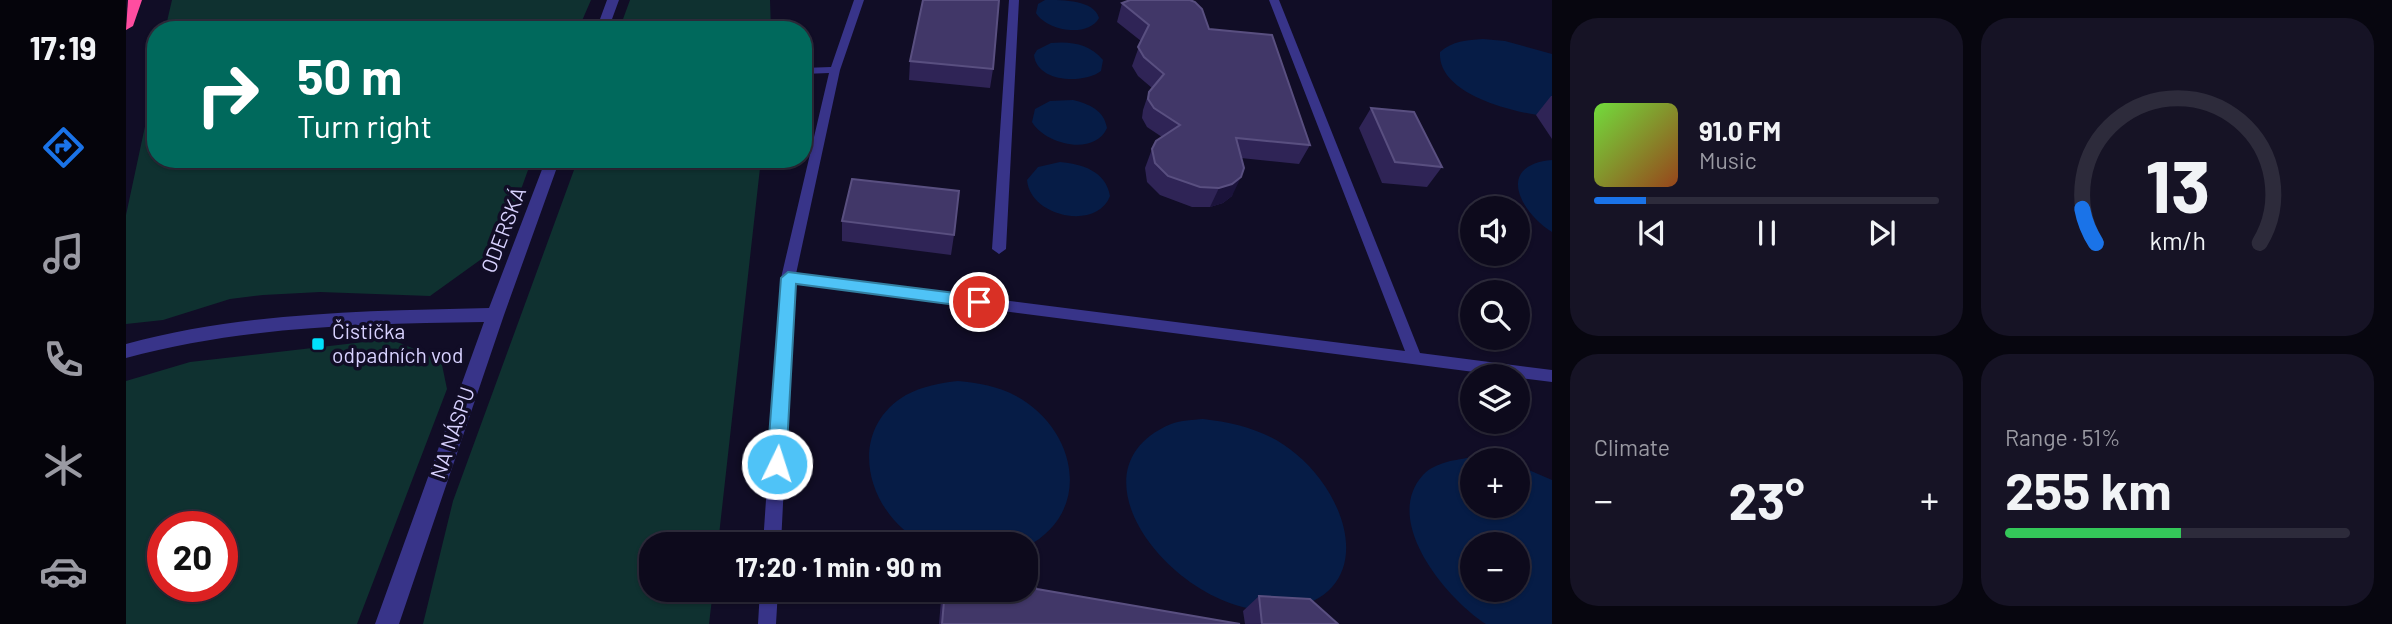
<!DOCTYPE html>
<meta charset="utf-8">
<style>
body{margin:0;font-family:Barlow,sans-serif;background:#161325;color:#f1f3f6;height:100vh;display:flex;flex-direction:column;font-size:26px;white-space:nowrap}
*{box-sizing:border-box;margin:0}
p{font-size:23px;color:#9a9aa3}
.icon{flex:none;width:38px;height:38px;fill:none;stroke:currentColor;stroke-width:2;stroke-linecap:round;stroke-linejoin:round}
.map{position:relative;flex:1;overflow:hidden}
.panel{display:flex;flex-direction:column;gap:18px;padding:18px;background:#07060f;width:840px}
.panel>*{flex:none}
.guide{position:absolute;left:21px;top:21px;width:665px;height:147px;border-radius:28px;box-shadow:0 2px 5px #0004,0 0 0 2px #2d2b3b;background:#00695c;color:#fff;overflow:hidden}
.fabs{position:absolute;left:1334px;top:196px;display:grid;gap:14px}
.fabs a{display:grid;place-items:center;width:70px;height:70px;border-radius:50%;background:#0d0a1c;box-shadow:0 2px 5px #0004,0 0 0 2px #2d2b3b;font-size:35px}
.speed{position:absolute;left:21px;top:511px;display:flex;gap:14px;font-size:35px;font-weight:700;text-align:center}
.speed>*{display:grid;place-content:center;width:91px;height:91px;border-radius:50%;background:#0d0a1c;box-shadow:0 2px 5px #0004,0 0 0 2px #2d2b3b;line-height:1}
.speed .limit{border:10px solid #d22;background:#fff;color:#111}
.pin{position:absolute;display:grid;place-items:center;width:60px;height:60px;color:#fff;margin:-30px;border:4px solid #fff;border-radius:50%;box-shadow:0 2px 7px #0007}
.me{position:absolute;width:77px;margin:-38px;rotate:4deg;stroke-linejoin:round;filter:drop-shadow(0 0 5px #0008)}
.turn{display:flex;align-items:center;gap:24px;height:147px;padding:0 35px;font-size:32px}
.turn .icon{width:91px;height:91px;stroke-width:2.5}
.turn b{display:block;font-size:49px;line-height:60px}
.big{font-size:52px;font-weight:700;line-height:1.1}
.panel .card{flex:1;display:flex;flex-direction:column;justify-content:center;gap:10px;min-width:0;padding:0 24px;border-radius:28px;background:#161325}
.panel .dial{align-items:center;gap:0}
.dial svg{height:182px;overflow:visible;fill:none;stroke:#2d2b3b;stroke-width:7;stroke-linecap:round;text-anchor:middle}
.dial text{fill:#f1f3f6;stroke:none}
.song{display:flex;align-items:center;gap:21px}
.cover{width:84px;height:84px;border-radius:10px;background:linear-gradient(135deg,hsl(100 70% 55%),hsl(20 70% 35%))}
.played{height:7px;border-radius:4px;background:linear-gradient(90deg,#1a73e8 15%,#2d2b3b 15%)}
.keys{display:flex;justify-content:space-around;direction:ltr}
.heat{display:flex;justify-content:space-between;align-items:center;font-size:38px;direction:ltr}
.charge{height:10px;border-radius:5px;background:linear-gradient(90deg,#34c759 51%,#2d2b3b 0)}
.panel .tiles{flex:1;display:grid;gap:18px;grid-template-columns:repeat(2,1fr)}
.trip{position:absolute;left:513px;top:532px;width:399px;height:70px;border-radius:28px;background:#0d0a1c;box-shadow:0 2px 5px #0004,0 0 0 2px #2d2b3b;font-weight:700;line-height:70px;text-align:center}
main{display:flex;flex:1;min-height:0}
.tabs{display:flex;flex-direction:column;width:126px;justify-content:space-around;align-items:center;background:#05040b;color:#9a9aa3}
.tabs .icon{width:49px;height:49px}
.tabs .selected{color:#1a73e8}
.tabs b{font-size:32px;color:#f1f3f6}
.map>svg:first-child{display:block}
.green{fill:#0f3130;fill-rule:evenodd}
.water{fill:#061c46;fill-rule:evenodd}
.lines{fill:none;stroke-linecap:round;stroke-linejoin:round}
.lane{fill:#383489;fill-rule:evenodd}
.street{fill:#383489;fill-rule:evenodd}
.highway{fill:#ff4da0;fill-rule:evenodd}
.wall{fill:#2f2456}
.shaded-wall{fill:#1b133b}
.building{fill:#413768;stroke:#594f80;stroke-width:2}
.route{fill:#4fc3f7;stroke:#337fa1;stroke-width:2}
.poi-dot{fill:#00e1fd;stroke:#110d26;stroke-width:2.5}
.labels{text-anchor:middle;stroke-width:7;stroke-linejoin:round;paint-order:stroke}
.street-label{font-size:21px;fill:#d8d2ff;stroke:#110d26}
.poi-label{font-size:21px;fill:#d8d2ff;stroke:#110d26;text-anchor:start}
</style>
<main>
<nav class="tabs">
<b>17:19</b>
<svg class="icon selected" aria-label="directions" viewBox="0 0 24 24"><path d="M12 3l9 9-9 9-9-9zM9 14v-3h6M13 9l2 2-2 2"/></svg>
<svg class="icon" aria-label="music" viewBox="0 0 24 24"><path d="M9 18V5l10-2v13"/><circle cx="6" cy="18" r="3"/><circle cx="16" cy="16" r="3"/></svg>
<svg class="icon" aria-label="phone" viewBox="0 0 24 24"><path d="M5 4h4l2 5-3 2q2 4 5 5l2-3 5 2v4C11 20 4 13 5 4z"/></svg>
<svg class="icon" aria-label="climate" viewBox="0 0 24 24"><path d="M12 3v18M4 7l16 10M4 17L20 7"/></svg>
<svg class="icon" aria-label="car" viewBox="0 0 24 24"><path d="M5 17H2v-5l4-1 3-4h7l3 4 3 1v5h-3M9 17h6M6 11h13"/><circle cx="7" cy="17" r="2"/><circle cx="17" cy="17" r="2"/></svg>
</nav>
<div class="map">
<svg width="1426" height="624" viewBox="0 0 1426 624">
<rect width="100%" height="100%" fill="#110d26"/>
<path class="green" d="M46 0H465L452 30H39Z
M504 0H644L645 30H493Z
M30 75V159H406L375 245 304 296 194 292 137 295 104 299 37 320 0 324V215Z
M452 159H635L592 544H525V590H587L583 624H297L327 501Z
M264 339 315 360 321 389 231 624H0V381L64 362ZM37 527H96V586H37Z"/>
<path class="water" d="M919 0C938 0 968 0 973 18 962 38 921 31 910 13L912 4Z
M1357 39 1379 41 1426 54V117C1393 114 1311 96 1314 52 1327 41 1340 40 1357 39Z
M925 43C945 41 964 44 977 60L975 71C958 84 911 83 908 55L911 50Z
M947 100C963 104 978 110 981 128 968 157 919 144 906 122L909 109 924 101Z
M1426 160V232C1394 212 1369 165 1426 160Z
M934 162C956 164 980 171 984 196 971 231 904 217 901 180L912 167Z
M832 381C852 383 872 386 890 396 951 429 968 512 900 547V544H800C742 517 717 432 780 395 797 386 814 383 832 381Z
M1077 419C1111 423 1143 431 1170 454 1225 499 1252 594 1159 610 1059 624 931 472 1045 424 1055 420 1067 420 1077 419Z
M1347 457 1370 460H1346V506H1391V465L1426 480V624H1360C1321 599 1255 521 1297 475 1309 462 1330 460 1347 457ZM1391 544V590H1346V544Z"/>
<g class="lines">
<path class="lane" d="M728 0H738L714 70 670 274 1279 351 1143 0H1153L1294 353 1426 370V382L668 284 655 544H637L655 278 703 73 677 74V68L705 67Z
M883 0H893L880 249 873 254 866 249Z
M634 590H652L650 624H632Z"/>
<path class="street" d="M481 0H493L482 30H470Z
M420 159H434L378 315 273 624H249L358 322C236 324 118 326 0 358V344C119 312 240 311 363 308Z"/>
<path class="highway" d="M2 0H16L7 26 0 30Z"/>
</g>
<path class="wall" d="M996 3 1083 29 1184 145 1173 164 1115 158 1106 196 1097 203 1084 207H1066L1034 195 1021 182 1019 168 1026 149 1036 137 1021 127 1016 118 1017 110 1023 92 1026 88 1012 76 1006 66 1015 41 991 22Z
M784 61 867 69 864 88 783 80Z
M1425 96H1426V139L1410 115Z
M1245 108 1316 167 1301 187 1256 183 1233 128Z
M716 221 828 235 825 255 716 241Z
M911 589 1114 624H813L815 600 818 590Z
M1133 596 1212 624H1119L1117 611Z"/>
<path class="shaded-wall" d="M1115 177 1106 196 1097 203 1084 207 1093 188Z"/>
<path class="building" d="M797 0H873L867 69 784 61Z
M1004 0H1064L1069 2 1076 9 1083 29 1146 35 1184 145 1110 138 1118 168 1115 177 1106 184 1093 188 1074 187 1042 176 1029 163 1026 149 1030 141 1054 125 1028 108 1022 99 1023 92 1038 74 1018 57 1012 47 1023 25 996 3Z
M1245 108 1288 112 1316 167 1269 162Z
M726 179 833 191 828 235 716 221Z
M900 575 911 589 1114 624H816L819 590H900Z
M1133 596 1184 599 1212 624H1136Z"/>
<path class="route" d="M662 272 853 296 861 302 853 308 670 284 660 464 657 470 651 472 644 470 641 464 655 278Z"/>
<rect class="poi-dot" x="185" y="337" width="14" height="14" rx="3.5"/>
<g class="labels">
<g class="street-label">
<text transform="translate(378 230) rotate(-69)" y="7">ODERSKÁ</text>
<text transform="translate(327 433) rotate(-71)" y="7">NA NÁSPU</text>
</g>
<g class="poi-label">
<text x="206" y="339">Čistička<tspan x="206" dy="24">odpadních vod</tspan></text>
</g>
</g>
</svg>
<div class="fabs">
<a><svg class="icon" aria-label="sound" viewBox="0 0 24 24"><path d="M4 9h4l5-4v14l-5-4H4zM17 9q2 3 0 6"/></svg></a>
<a><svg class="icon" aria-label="search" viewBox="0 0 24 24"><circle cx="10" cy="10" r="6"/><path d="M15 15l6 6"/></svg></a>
<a><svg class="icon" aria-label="layers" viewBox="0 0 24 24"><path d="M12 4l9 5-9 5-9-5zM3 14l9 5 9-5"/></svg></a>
<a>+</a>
<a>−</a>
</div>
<div class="speed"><div class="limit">20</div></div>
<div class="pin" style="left:853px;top:302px;background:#d93025"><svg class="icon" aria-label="arrive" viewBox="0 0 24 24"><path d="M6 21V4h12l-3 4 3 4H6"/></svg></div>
<svg class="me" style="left:651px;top:464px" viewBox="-20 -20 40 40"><circle r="17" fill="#4fc3f7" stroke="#fff" stroke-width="3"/><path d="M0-11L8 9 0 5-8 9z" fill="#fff"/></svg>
<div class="trip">17:20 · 1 min · 90 m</div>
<div class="guide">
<div class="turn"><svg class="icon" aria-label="right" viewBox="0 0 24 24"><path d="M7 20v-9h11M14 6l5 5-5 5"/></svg><div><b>50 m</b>Turn right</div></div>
</div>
</div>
<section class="panel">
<div class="tiles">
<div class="card">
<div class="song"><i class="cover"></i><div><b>91.0 FM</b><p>Music</p></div></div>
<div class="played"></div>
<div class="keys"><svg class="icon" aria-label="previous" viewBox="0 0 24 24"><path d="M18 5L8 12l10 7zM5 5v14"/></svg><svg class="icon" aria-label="pause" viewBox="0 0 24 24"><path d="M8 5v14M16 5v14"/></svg><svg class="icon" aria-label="next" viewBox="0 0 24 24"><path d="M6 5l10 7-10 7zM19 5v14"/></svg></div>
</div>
<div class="card dial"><svg viewBox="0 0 100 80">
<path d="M14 69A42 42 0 1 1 86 69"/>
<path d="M14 69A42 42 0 0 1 8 54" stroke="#1a73e8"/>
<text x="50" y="56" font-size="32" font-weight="700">13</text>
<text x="50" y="72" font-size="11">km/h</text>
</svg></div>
<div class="card"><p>Climate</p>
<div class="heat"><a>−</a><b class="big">23°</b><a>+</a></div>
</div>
<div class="card"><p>Range · 51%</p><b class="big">255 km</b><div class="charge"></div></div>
</div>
</section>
</main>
